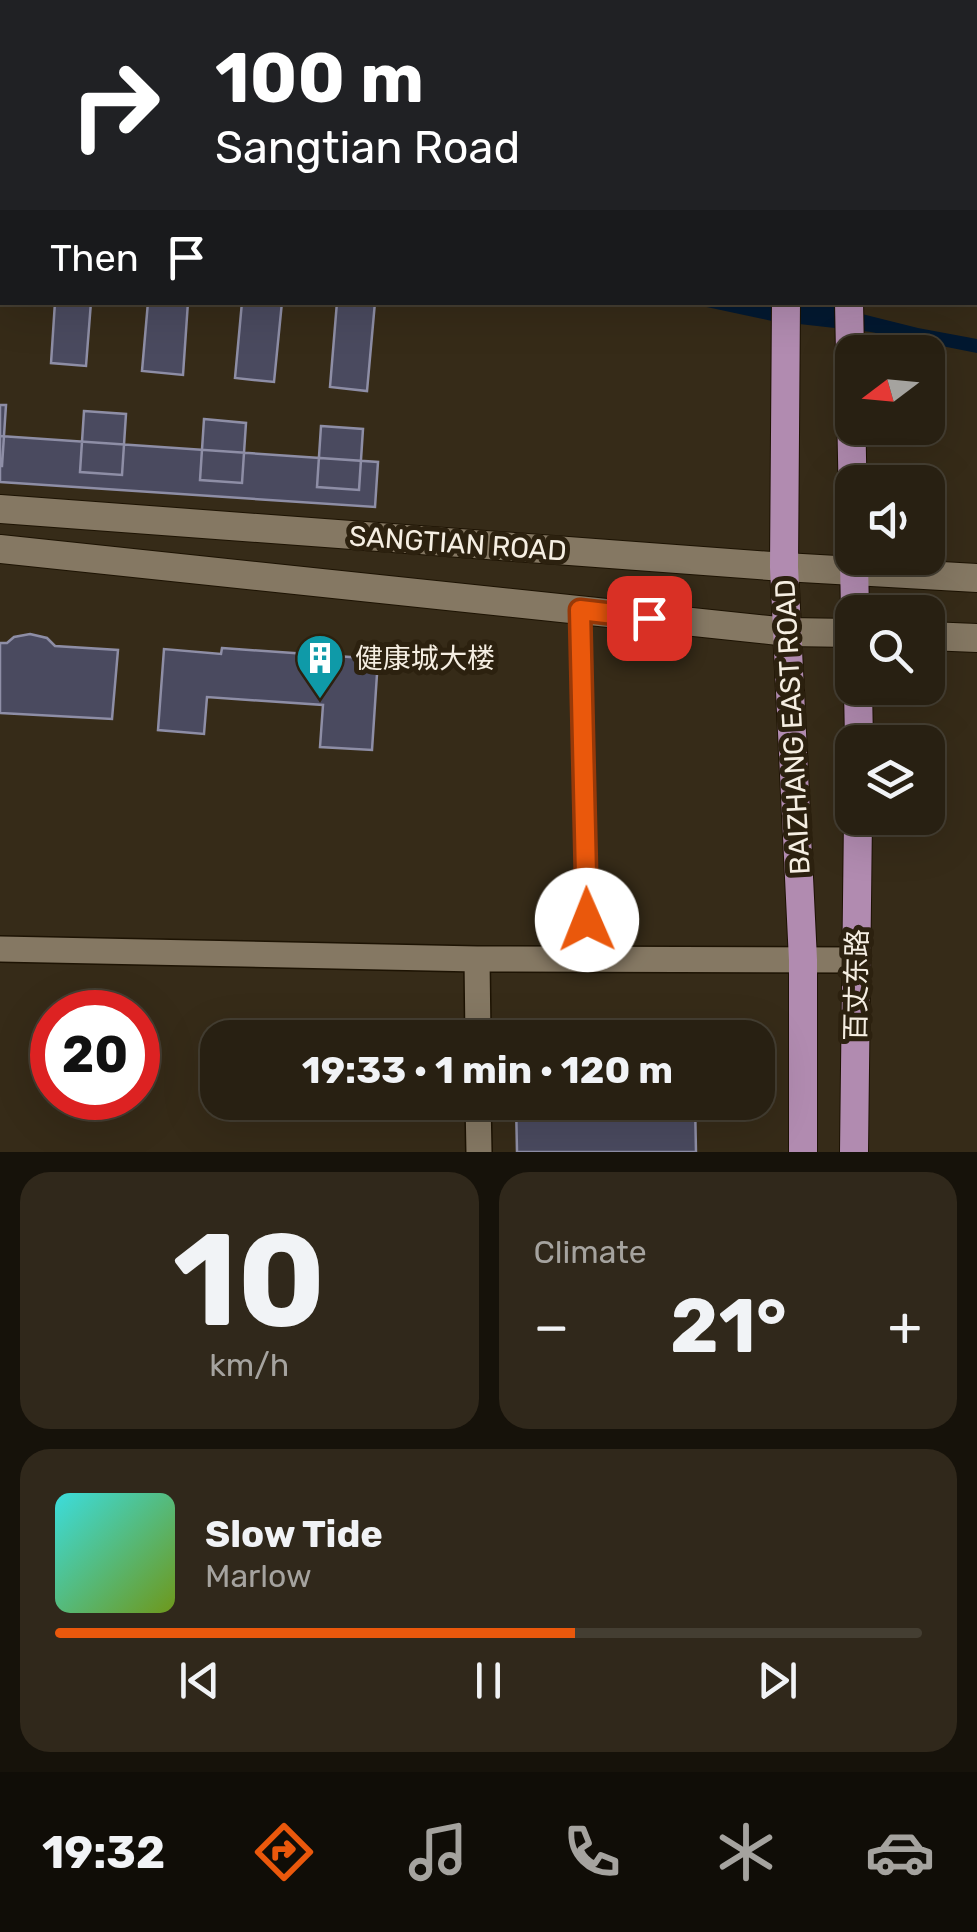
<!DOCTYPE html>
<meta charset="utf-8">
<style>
body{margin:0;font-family:Rubik,"Noto Sans SC",sans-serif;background:#30281b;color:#f1f3f6;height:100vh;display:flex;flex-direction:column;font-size:38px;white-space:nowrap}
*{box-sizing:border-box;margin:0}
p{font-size:32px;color:#a5a39f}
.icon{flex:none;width:55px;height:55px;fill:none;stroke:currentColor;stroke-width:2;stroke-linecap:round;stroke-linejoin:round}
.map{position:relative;height:1152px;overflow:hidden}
.details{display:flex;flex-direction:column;gap:20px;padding:20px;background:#16120a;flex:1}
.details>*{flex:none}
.banner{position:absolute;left:0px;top:0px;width:978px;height:305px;box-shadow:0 10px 40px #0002,0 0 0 2px #443e32;background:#202124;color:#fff;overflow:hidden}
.needle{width:65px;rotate:254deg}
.fabs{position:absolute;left:835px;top:335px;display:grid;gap:20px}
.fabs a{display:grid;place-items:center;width:110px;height:110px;border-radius:20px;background:#282012;box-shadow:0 10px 40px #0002,0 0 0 2px #443e32;font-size:50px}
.speed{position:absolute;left:30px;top:990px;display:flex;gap:20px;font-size:50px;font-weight:700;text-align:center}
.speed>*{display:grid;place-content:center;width:130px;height:130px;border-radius:50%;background:#282012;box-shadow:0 10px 40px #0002,0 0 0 2px #443e32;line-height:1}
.speed .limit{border:15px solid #d22;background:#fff;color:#111}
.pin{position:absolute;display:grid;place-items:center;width:85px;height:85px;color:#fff;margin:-42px;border-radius:20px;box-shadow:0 5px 15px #0006}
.me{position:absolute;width:110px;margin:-55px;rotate:359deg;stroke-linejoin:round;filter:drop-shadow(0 0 8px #0008)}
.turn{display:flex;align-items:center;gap:35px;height:210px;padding:0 50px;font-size:45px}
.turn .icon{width:130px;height:130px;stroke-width:2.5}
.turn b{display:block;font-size:70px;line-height:85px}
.then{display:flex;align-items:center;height:95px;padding:0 50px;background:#0003;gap:20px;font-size:38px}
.big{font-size:75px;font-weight:700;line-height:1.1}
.details .widget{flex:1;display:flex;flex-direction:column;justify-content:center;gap:15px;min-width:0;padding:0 35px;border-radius:30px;background:#30281b}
.details .dial{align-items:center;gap:0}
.dial b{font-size:130px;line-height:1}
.song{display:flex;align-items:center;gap:30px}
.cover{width:120px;height:120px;border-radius:15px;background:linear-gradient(135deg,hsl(180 70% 55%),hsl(80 70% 35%))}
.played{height:10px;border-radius:5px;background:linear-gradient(90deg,#ea580c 60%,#443e32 60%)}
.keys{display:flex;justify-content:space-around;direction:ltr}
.heat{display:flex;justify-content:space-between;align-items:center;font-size:55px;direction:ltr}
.details .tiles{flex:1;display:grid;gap:20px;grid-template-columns:1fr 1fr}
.widget:last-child{grid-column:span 2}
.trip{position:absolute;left:200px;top:1020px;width:575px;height:100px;border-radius:30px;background:#282012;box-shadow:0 10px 40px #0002,0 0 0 2px #443e32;font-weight:700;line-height:100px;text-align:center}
.dock{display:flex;height:160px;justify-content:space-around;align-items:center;background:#100d07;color:#a5a39f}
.dock .icon{width:70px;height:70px}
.dock .on{color:#ea580c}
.dock b{font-size:45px;color:#f1f3f6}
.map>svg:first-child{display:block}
.water{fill:#031931}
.building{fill:#4a4a5f;stroke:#8e8ea6;stroke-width:2.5}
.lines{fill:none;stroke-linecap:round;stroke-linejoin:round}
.service-casing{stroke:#1d1303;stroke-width:15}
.minor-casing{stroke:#1d1303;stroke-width:28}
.secondary-casing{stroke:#1d1303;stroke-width:30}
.primary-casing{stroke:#1d1303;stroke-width:30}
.service{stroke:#857863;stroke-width:12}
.minor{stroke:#857863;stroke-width:25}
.secondary{stroke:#857863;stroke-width:28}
.primary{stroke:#b18bb0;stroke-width:28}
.route-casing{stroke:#983908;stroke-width:25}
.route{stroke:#ea580c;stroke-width:18}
.labels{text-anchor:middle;stroke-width:10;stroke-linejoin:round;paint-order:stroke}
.street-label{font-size:28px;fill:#f5eee2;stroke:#2c210f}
.poi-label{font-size:28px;fill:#f5eee2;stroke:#2c210f;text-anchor:start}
</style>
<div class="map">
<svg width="977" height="1152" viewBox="0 0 977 1152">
<rect width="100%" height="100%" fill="#362b18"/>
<path class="water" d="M688 303H818L918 328 977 339V353L871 332 772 321Z"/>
<path class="building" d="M345 0H405V2H345Z
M471 0H531V2H471Z
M668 0H717V2H668Z
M672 0H715V2H672Z
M0 199H2L0 254Z
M55 302H91L86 366 51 363Z
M148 302H188L183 375 142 371Z
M242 302H282L274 382 235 378Z
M337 302H375L367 391 330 387Z
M0 405H6L2 466H0Z
M84 411 126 414 122 475 80 472Z
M204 419 246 423 242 483 200 480Z
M321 426 363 429 359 490 317 487Z
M0 436 378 462 375 507 0 482Z
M30 634 47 638 55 646 118 650 112 719 0 713V643H7L14 637Z
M222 648 378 659 372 750 320 747 323 705 207 697 204 734 158 730 164 649 221 654Z
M516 1102H695L696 1152H517Z"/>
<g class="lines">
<g class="service-casing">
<path id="service" d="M580 610 588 959"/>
</g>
<g class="minor-casing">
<path id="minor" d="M0 949 477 959 856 960
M477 959 478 1038
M478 1102 479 1152"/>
</g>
<g class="secondary-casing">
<path id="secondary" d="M0 509 784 567 977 578
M0 549 788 632 852 633
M928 636 977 638"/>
</g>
<g class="primary-casing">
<path id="primary" d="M844 0V2
M789 2V0
M786 302 784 567 803 960V1152
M849 302 855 612
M858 688 859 742
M854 1152 858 818"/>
</g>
<use href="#service" class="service"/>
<use href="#minor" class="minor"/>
<use href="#secondary" class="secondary"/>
<use href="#primary" class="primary"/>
</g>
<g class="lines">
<g class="route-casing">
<path id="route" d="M587 920 580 610 649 618"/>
</g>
<use href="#route" class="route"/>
</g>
<defs>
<g id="building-pin" transform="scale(2.5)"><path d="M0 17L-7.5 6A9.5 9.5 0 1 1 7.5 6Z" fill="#0f9aa8" stroke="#2c210f"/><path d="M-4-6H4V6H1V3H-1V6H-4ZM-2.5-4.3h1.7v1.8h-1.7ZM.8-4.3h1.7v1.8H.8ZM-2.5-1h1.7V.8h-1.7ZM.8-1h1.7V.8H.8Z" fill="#fff"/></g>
</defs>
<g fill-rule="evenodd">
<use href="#building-pin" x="320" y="658"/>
</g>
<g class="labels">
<g class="street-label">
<text transform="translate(458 543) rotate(4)" y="10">SANGTIAN ROAD</text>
<text transform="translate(792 727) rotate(-93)" y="10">BAIZHANG EAST ROAD</text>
<text transform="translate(856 985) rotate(-89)" y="10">百丈东路</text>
</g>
<g class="poi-label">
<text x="355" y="668">健康城大楼</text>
</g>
</g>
</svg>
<div class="fabs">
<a><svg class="needle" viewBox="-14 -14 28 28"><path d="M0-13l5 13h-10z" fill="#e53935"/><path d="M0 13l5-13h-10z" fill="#a5a39f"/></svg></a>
<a><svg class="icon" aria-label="sound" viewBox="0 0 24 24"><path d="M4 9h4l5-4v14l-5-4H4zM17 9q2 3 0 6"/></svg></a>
<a><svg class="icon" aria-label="search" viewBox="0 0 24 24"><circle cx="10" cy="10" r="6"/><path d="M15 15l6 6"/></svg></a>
<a><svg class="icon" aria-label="layers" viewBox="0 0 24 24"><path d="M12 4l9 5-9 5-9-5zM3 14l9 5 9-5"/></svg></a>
</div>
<div class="speed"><div class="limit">20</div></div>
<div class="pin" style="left:649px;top:618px;background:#d93025"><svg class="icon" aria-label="arrive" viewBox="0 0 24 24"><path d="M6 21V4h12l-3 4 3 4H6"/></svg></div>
<svg class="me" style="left:587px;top:920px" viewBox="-20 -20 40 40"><circle r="19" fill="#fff"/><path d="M0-13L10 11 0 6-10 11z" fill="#ea580c"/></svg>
<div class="trip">19:33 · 1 min · 120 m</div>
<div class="banner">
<div class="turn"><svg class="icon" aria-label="right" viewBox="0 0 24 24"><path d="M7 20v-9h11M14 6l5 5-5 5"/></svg><div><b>100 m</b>Sangtian Road</div></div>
<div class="then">Then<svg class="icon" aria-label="arrive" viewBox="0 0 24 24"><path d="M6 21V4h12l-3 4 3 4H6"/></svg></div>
</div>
</div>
<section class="details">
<div class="tiles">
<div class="widget dial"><b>10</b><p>km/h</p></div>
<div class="widget"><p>Climate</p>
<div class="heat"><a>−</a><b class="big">21°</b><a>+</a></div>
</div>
<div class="widget">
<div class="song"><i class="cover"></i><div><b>Slow Tide</b><p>Marlow</p></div></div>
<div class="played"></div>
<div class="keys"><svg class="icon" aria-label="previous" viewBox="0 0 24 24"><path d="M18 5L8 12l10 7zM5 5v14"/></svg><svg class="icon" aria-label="pause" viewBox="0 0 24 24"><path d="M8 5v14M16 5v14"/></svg><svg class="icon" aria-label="next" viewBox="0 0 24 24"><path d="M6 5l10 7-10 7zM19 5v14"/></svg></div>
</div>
</div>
</section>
<nav class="dock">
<b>19:32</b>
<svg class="icon on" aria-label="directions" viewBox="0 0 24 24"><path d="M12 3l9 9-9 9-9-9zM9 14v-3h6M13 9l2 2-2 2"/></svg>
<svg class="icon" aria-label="music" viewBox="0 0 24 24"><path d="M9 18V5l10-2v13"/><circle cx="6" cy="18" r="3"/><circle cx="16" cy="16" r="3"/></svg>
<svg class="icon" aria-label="phone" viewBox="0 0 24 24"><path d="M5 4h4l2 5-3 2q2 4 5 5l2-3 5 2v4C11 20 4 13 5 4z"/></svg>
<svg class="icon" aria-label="climate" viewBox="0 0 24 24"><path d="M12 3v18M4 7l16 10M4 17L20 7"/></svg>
<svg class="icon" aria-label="car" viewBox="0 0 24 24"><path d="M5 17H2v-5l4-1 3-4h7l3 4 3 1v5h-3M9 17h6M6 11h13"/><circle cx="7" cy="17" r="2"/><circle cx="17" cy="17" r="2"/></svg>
</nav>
